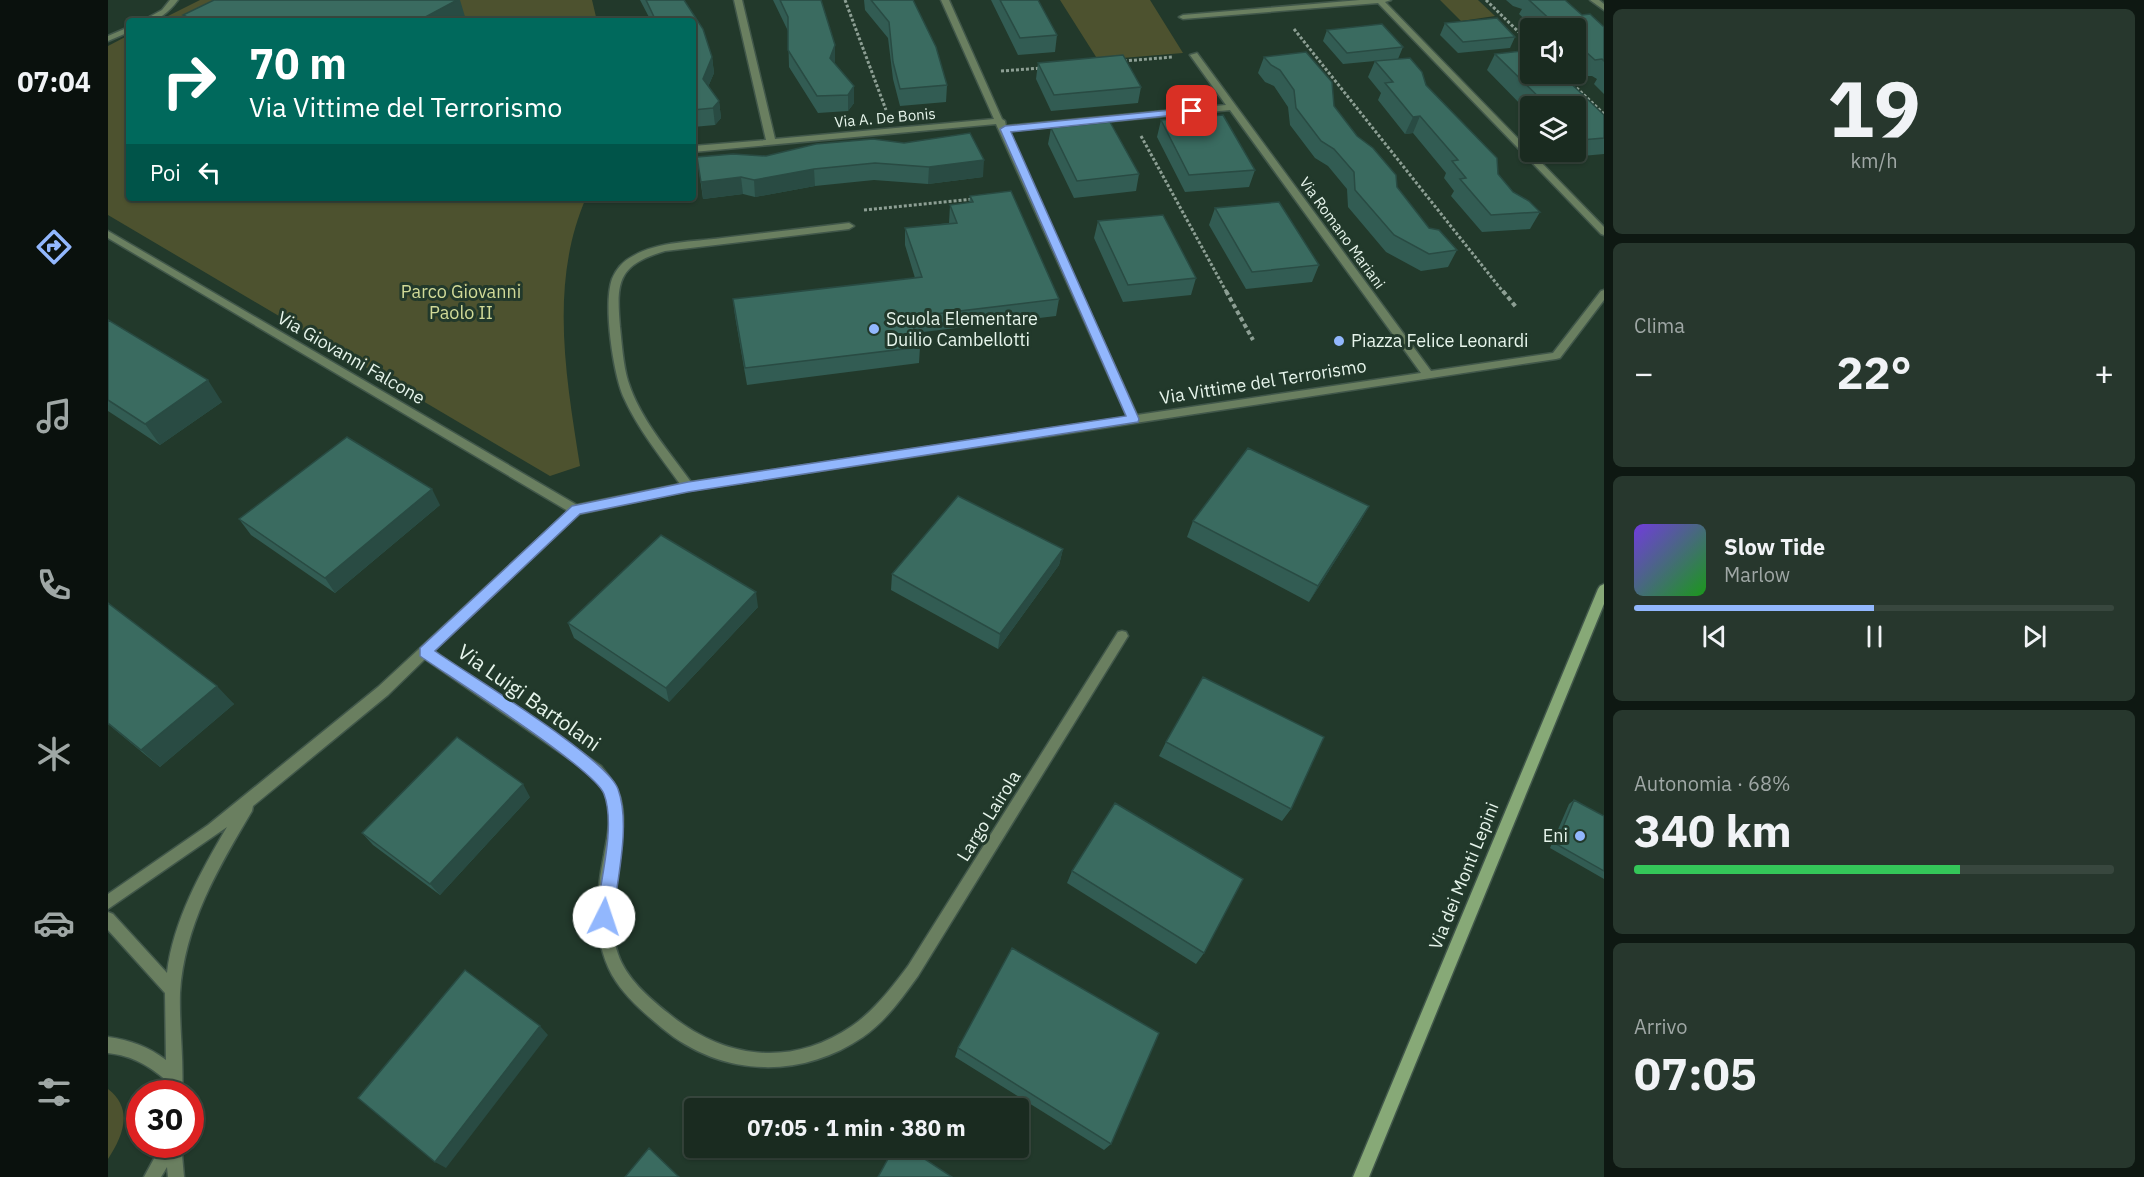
<!DOCTYPE html>
<html lang="it">
<meta charset="utf-8">
<style>
body{margin:0;font-family:"IBM Plex Sans",sans-serif;background:#27372d;color:#f1f3f6;height:100vh;display:flex;flex-direction:column;font-size:22px;white-space:nowrap}
*{box-sizing:border-box;margin:0}
p{font-size:20px;color:#9fa7a5}
.icon{flex:none;width:33px;height:33px;fill:none;stroke:currentColor;stroke-width:2;stroke-linecap:round;stroke-linejoin:round}
.map{position:relative;flex:1;overflow:hidden}
.drawer{display:flex;flex-direction:column;gap:9px;padding:9px;background:#0e1812;width:540px}
.drawer>*{flex:none}
.top-card{position:absolute;left:18px;top:18px;width:570px;height:183px;border-radius:6px;box-shadow:0 2px 4px #0004,0 0 0 2px #38473e;background:#00695c;color:#fff;overflow:hidden}
.buttons{position:absolute;left:1412px;top:18px;display:grid;gap:12px}
.buttons a{display:grid;place-items:center;width:66px;height:66px;border-radius:6px;background:#1a2b20;box-shadow:0 2px 4px #0004,0 0 0 2px #38473e;font-size:30px}
.speed{position:absolute;left:18px;top:1080px;display:flex;gap:12px;font-size:30px;font-weight:700;text-align:center}
.speed>*{display:grid;place-content:center;width:78px;height:78px;border-radius:50%;background:#1a2b20;box-shadow:0 2px 4px #0004,0 0 0 2px #38473e;line-height:1}
.speed .limit{border:9px solid #d22;background:#fff;color:#111}
.pin{position:absolute;display:grid;place-items:center;width:51px;height:51px;color:#fff;margin:-26px;border-radius:12px;box-shadow:0 3px 9px #0006}
.me{position:absolute;width:66px;margin:-33px;rotate:4deg;stroke-linejoin:round;filter:drop-shadow(0 0 4px #0008)}
.turn{display:flex;align-items:center;gap:21px;height:126px;padding:0 24px;font-size:27px}
.turn .icon{width:78px;height:78px;stroke-width:2.5}
.turn b{display:block;font-size:42px;line-height:51px}
.then{display:flex;align-items:center;height:57px;padding:0 24px;background:#0003;gap:12px;font-size:22px}
.big{font-size:45px;font-weight:700;line-height:1.1}
.drawer .widget{flex:1;display:flex;flex-direction:column;justify-content:center;gap:9px;min-width:0;padding:0 21px;border-radius:9px;background:#27372d}
.drawer .dial{align-items:center;gap:0}
.dial b{font-size:78px;line-height:1}
.song{display:flex;align-items:center;gap:18px}
.cover{width:72px;height:72px;border-radius:9px;background:linear-gradient(135deg,hsl(260 70% 55%),hsl(120 70% 35%))}
.played{height:6px;border-radius:3px;background:linear-gradient(90deg,#92b7fd 50%,#38473e 50%)}
.keys{display:flex;justify-content:space-around;direction:ltr}
.heat{display:flex;justify-content:space-between;align-items:center;font-size:33px;direction:ltr}
.charge{height:9px;border-radius:4px;background:linear-gradient(90deg,#34c759 68%,#38473e 0)}
.trip{position:absolute;left:576px;top:1098px;width:345px;height:60px;border-radius:6px;background:#1a2b20;box-shadow:0 2px 4px #0004,0 0 0 2px #38473e;font-weight:700;line-height:60px;text-align:center}
main{display:flex;flex:1;min-height:0}
.tab-bar{display:flex;flex-direction:column;width:108px;justify-content:space-around;align-items:center;background:#0a110d;color:#9fa7a5}
.tab-bar .icon{width:42px;height:42px}
.tab-bar .current{color:#92b7fd}
.tab-bar b{font-size:27px;color:#f1f3f6}
.map>svg:first-child{display:block}
.green{fill:#4d522f}
.lines{fill:none;stroke-linecap:round;stroke-linejoin:round}
.street-casing{stroke:#41574a;stroke-width:3}
.secondary-casing{stroke:#41574a;stroke-width:3}
.path-far1{stroke:#8d9f94;stroke-width:3;stroke-dasharray:3 2;stroke-linecap:butt}
.path{stroke:#8d9f94;stroke-width:4;stroke-dasharray:4.5 3;stroke-linecap:butt}
.street{fill:#6a7f60;fill-rule:evenodd}
.secondary{fill:#87a977;fill-rule:evenodd}
.wall{fill:#325c53}
.shaded-wall{fill:#294b43}
.building{fill:#3a6b60;stroke:#294b43;stroke-width:1.5}
.route{fill:#92b7fd;stroke:#5f77a4;stroke-width:1.5}
.poi-dot{fill:#92b7fd;stroke:#22392b;stroke-width:2}
.labels{text-anchor:middle;stroke-width:6;stroke-linejoin:round;paint-order:stroke}
.far-street-label{font-size:15px;fill:#e6f4eb;stroke:#22392b}
.park-label{font-size:18px;fill:#d1da98;stroke:#22392b}
.poi-label{font-size:18px;fill:#e6f4eb;stroke:#22392b;text-anchor:start}
.street-label{font-size:18px;fill:#e6f4eb;stroke:#22392b}
.near-street-label{font-size:21px;fill:#e6f4eb;stroke:#22392b}
</style>
<main>
<nav class="tab-bar">
<b>07:04</b>
<svg class="icon current" aria-label="directions" viewBox="0 0 24 24"><path d="M12 3l9 9-9 9-9-9zM9 14v-3h6M13 9l2 2-2 2"/></svg>
<svg class="icon" aria-label="music" viewBox="0 0 24 24"><path d="M9 18V5l10-2v13"/><circle cx="6" cy="18" r="3"/><circle cx="16" cy="16" r="3"/></svg>
<svg class="icon" aria-label="phone" viewBox="0 0 24 24"><path d="M5 4h4l2 5-3 2q2 4 5 5l2-3 5 2v4C11 20 4 13 5 4z"/></svg>
<svg class="icon" aria-label="climate" viewBox="0 0 24 24"><path d="M12 3v18M4 7l16 10M4 17L20 7"/></svg>
<svg class="icon" aria-label="car" viewBox="0 0 24 24"><path d="M5 17H2v-5l4-1 3-4h7l3 4 3 1v5h-3M9 17h6M6 11h13"/><circle cx="7" cy="17" r="2"/><circle cx="17" cy="17" r="2"/></svg>
<svg class="icon" aria-label="filters" viewBox="0 0 24 24"><path d="M4 7h16M4 17h16"/><circle cx="9" cy="7" r="2"/><circle cx="15" cy="17" r="2"/></svg>
</nav>
<div class="map">
<svg width="1496" height="1177" viewBox="0 0 1496 1177">
<rect width="100%" height="100%" fill="#22392b"/>
<path class="green" d="M92 0H484L489 21H50Z
M952 0H1042L1075 53 990 60Z
M1332 0H1370L1387 16 1353 21Z
M21 35V198H478C441 283 458 377 472 466L442 476 0 215V46Z
M0 1089C26 1109 15 1136 0 1159Z"/>
<g class="lines">
<g class="street-casing">
<path id="street" d="M62 0H70C60 13 51 21 34 21L54 10Z
M626 0H634L667 139 886 119 833 0H841L894 119 897 121 898 126 1118 105 1082 55 1089 53 1323 371 1445 353 1493 291 1496 290V300L1452 358 1448 359 580 491 471 514 326 651 493 766C501 776 510 787 513 801 518 820 513 840 509 860 504 891 500 924 510 954 518 978 541 998 560 1013 616 1059 682 1068 744 1026 767 1010 784 987 800 966L1010 632 1014 631 1018 632 1020 636 810 976C794 998 778 1021 755 1037 692 1080 613 1077 554 1028 536 1013 516 996 504 975 484 938 488 895 496 855 499 837 505 816 498 797 495 788 489 781 483 774L317 659 280 695 145 806 144 811C110 868 76 926 72 993 71 1026 76 1060 74 1094H58L59 1081C40 1065 25 1056 0 1053V1037C22 1040 41 1047 58 1060L57 993 0 930V912L5 914 59 973C65 921 93 871 119 827L0 909V894L100 825 270 687 460 511 0 238V231L469 505 572 484C552 456 529 428 515 396 505 371 495 305 504 279 508 269 515 261 525 256 551 241 585 242 614 238 656 233 699 228 741 223L746 226 741 229 557 251C510 265 508 281 512 327 514 345 515 364 520 381 532 419 560 450 583 482L1019 417 888 124 585 152V146L658 140ZM1122 110 1313 373 1029 415 900 131Z
M1252 0H1283L1277 2 1496 227V235L1493 234 1270 3 1075 19 1071 17 1075 15Z
M1482 0H1491L1496 4V10Z
M21 27V32L0 41V36Z
M54 1144H73L76 1177H60L59 1167 53 1177H36Z"/>
</g>
<g class="secondary-casing">
<path id="secondary" d="M1496 584V604L1261 1177H1245L1490 589 1492 586Z"/>
</g>
<path class="path-far1" d="M737 0 778 110
M1378 0 1422 43
M1186 29 1396 293
M1016 61 1065 57
M893 71 934 68
M1454 74 1496 114
M1033 136 1119 293
M756 210 865 199"/>
<path class="path" d="M1118 291 1145 340
M1395 291 1408 307"/>
<use href="#street" class="street"/>
<use href="#secondary" class="secondary"/>
</g>
<path class="wall" d="M532 0H576L604 57 606 73 600 87 611 101 613 118 607 125 585 127V21H543Z
M665 0H713L727 61 726 63 746 86V103L740 111 710 113 681 67 680 31Z
M756 0H805L839 85 838 102 792 106 785 79 780 38 757 10Z
M883 0H930L949 35 947 52 910 55Z
M1398 0H1457L1474 15 1496 27V94L1486 84 1489 79 1484 76H1477L1467 67V28H1426L1411 14 1414 9 1405 6Z
M75 15 358 20 356 21H78Z
M1337 23 1407 37 1402 48 1350 53 1332 35Z
M1219 30 1295 47 1290 59 1318 85 1405 192 1432 212 1422 229 1374 232 1343 196 1346 191 1336 178 1338 173 1305 133 1297 134 1270 100 1273 93 1260 77 1267 61 1235 64 1215 41Z
M1387 54 1496 115V154L1463 157 1458 152H1467V106H1422V114L1379 70Z
M1156 57 1226 106 1321 228 1349 250 1340 267 1313 271 1278 252 1240 207 1239 189 1220 166 1207 158 1182 125 1180 107 1166 86 1157 82 1150 73Z
M930 63 1033 87 1030 103 943 111 928 79Z
M1053 120 1147 170 1141 187 1077 192 1049 137Z
M943 128 1031 174 1028 191 966 198 940 144Z
M708 144 875 177 820 184 766 180 707 186 647 197 635 194 595 199 589 157 658 156Z
M862 196 951 299 948 316 807 333 812 347 811 363 639 385 627 316 625 299 807 278 797 245V228L841 223 842 205 861 203Z
M1107 208 1211 265 1204 282 1138 289 1101 225Z
M990 221 1088 278 1083 295 1015 302 986 238Z
M0 320 114 402 52 445 0 411Z
M332 505 227 593 143 535 131 519Z
M1261 506 1252 522 1201 602 1079 537 1085 521Z
M955 549 951 565 890 649 783 590 784 574Z
M0 603 126 704 52 767 0 724Z
M650 607 561 702 466 638 460 623Z
M1058 742 1183 809 1174 821 1051 756Z
M422 797 332 895 265 845 254 833Z
M1466 800 1496 816V879L1442 848 1461 804Z
M964 871 1096 953 1088 964 959 883Z
M850 1048 1003 1144 996 1150 847 1057Z"/>
<path class="shaded-wall" d="M349 0H352L358 20 356 21H310Z
M727 45V61L722 75V58Z
M604 57 606 73 596 96 595 79Z
M746 86V103L740 111V95Z
M611 101 613 118 607 125 605 108Z
M1312 116 1305 133 1297 134 1305 117Z
M876 160 875 177 820 184 821 167Z
M706 169 707 186 647 197 646 180Z
M633 177 635 194 595 199 593 182Z
M100 380 114 402 52 445 37 424Z
M324 489 332 505 227 593 217 578Z
M1261 506 1252 522 1201 602 1210 586Z
M955 549 951 565 890 649 892 634Z
M648 592 650 607 561 702 558 688Z
M109 686 126 704 52 767 33 750Z
M415 784 422 797 332 895 322 884Z
M432 1026 440 1035 338 1168 327 1162Z"/>
<path class="building" d="M106 0H349L310 21H88L75 15Z
M538 0H576L595 29 604 57 595 79 611 101 605 108 585 110V21H548Z
M672 0H713L727 45 722 58 746 86 740 95 709 96 680 50V17Z
M763 0H805L828 47 839 85 792 89 785 62 781 22Z
M892 0H930L949 35 912 38Z
M1421 0H1457L1474 15 1482 14 1496 27V61L1494 59 1487 60 1467 42V28H1460L1455 23 1447 24Z
M1389 18 1407 37 1355 42 1337 23Z
M1274 24 1295 47 1239 53 1219 30Z
M1422 50V74H1453L1496 115V138L1473 140 1467 134V106H1440L1387 54Z
M1198 52 1224 82 1226 106 1249 136 1265 148 1288 175 1289 187 1321 228 1331 230 1349 250 1321 254 1286 235 1247 190 1246 172 1226 149 1213 141 1188 108 1186 90 1172 70 1163 65 1156 57Z
M1015 55 1033 87 946 95 930 63Z
M1302 58 1314 72 1318 85 1389 158 1390 174 1405 192 1421 201 1432 212 1383 215 1352 179 1358 178 1344 161 1350 160 1312 116 1305 117 1277 83 1285 82 1267 61Z
M1115 115 1147 170 1081 175 1053 120Z
M1002 122 1031 174 969 181 943 128Z
M862 133 876 160 821 167 767 163 706 169 646 180 633 177 593 182 589 157 625 154 658 156 708 144 765 139 796 143Z
M903 191 951 299 802 317 812 347 637 368 625 299 814 277 797 228 849 223 842 205 865 202 862 196Z
M1171 202 1211 265 1144 272 1107 208Z
M1055 215 1088 278 1020 285 990 221Z
M0 320 100 380 37 424 0 400Z
M239 437 324 489 217 578 131 519Z
M1140 448 1261 506 1210 586 1085 521Z
M850 496 955 549 892 634 784 574Z
M553 535 648 592 558 688 460 623Z
M0 603 109 686 33 750 0 723Z
M1095 677 1216 737 1183 809 1058 742Z
M349 737 415 784 322 884 254 833Z
M1466 800 1496 816V871L1448 844Z
M1007 803 1135 879 1096 953 964 871Z
M904 948 1051 1033 1003 1144 850 1048Z
M357 970 432 1026 327 1162 250 1098Z
M541 1148 571 1177H517Z
M786 1148H800L844 1177H770Z"/>
<path class="route" d="M1084 108 1088 111 1087 113 903 132 1031 419 1030 422 580 492 472 514 327 651C361 675 499 758 510 789 523 825 509 879 505 917L502 923 496 925 490 923 488 917C492 882 508 826 496 794 487 769 342 677 312 656V648L464 506 580 482 1018 416 892 129 897 126Z"/>
<g class="poi-dot">
<circle cx="766" cy="329" r="6"/>
<circle cx="1231" cy="341" r="6"/>
<circle cx="1472" cy="836" r="6"/>
</g>
<g class="labels">
<g class="far-street-label">
<text transform="translate(777 118) rotate(-5)" y="5">Via A. De Bonis</text>
<text transform="translate(1234 233) rotate(54)" y="5">Via Romano Mariani</text>
</g>
<g class="park-label">
<text x="353" y="298">Parco Giovanni<tspan x="353" dy="21">Paolo II</tspan></text>
</g>
<g class="poi-label">
<text x="778" y="325">Scuola Elementare<tspan x="778" dy="21">Duilio Cambellotti</tspan></text>
<text x="1243" y="347">Piazza Felice Leonardi</text>
<text x="1460" y="842" text-anchor="end">Eni</text>
</g>
<g class="street-label">
<text transform="translate(243 358) rotate(30)" y="6">Via Giovanni Falcone</text>
<text transform="translate(1155 382) rotate(-9)" y="6">Via Vittime del Terrorismo</text>
<text transform="translate(881 816) rotate(-58)" y="6">Largo Lairola</text>
<text transform="translate(1356 876) rotate(-68)" y="6">Via dei Monti Lepini</text>
</g>
<g class="near-street-label">
<text transform="translate(421 698) rotate(35)" y="7">Via Luigi Bartolani</text>
</g>
</g>
</svg>
<div class="buttons">
<a><svg class="icon" aria-label="sound" viewBox="0 0 24 24"><path d="M4 9h4l5-4v14l-5-4H4zM17 9q2 3 0 6"/></svg></a>
<a><svg class="icon" aria-label="layers" viewBox="0 0 24 24"><path d="M12 4l9 5-9 5-9-5zM3 14l9 5 9-5"/></svg></a>
</div>
<div class="speed"><div class="limit">30</div></div>
<div class="pin" style="left:1084px;top:111px;background:#d93025"><svg class="icon" aria-label="arrive" viewBox="0 0 24 24"><path d="M6 21V4h12l-3 4 3 4H6"/></svg></div>
<svg class="me" style="left:496px;top:917px" viewBox="-20 -20 40 40"><circle r="19" fill="#fff"/><path d="M0-13L10 11 0 6-10 11z" fill="#92b7fd"/></svg>
<div class="trip">07:05 · 1 min · 380 m</div>
<div class="top-card">
<div class="turn"><svg class="icon" aria-label="right" viewBox="0 0 24 24"><path d="M7 20v-9h11M14 6l5 5-5 5"/></svg><div><b>70 m</b>Via Vittime del Terrorismo</div></div>
<div class="then">Poi<svg class="icon" aria-label="left" viewBox="0 0 24 24"><path d="M17 20v-9H6M10 6l-5 5 5 5"/></svg></div>
</div>
</div>
<section class="drawer">
<div class="widget dial"><b>19</b><p>km/h</p></div>
<div class="widget"><p>Clima</p>
<div class="heat"><a>−</a><b class="big">22°</b><a>+</a></div>
</div>
<div class="widget">
<div class="song"><i class="cover"></i><div><b>Slow Tide</b><p>Marlow</p></div></div>
<div class="played"></div>
<div class="keys"><svg class="icon" aria-label="previous" viewBox="0 0 24 24"><path d="M18 5L8 12l10 7zM5 5v14"/></svg><svg class="icon" aria-label="pause" viewBox="0 0 24 24"><path d="M8 5v14M16 5v14"/></svg><svg class="icon" aria-label="next" viewBox="0 0 24 24"><path d="M6 5l10 7-10 7zM19 5v14"/></svg></div>
</div>
<div class="widget"><p>Autonomia · 68%</p><b class="big">340 km</b><div class="charge"></div></div>
<div class="widget"><p>Arrivo</p><b class="big">07:05</b></div>
</section>
</main>
